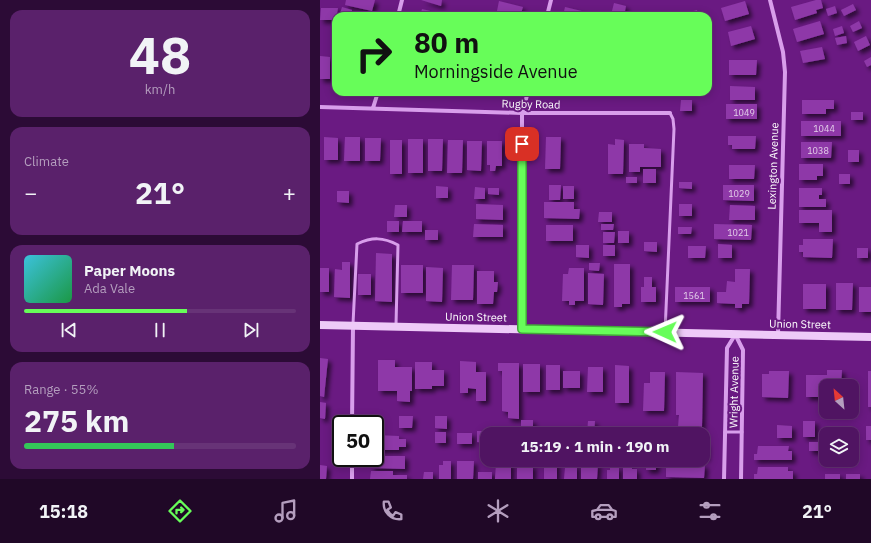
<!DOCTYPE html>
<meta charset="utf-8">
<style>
body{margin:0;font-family:"IBM Plex Sans",sans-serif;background:#5a216b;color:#f1f3f6;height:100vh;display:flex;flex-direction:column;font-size:15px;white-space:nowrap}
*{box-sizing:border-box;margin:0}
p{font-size:13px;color:#b49ebe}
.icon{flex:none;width:22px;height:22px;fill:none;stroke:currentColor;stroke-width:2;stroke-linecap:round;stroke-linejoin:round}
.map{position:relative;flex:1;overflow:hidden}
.details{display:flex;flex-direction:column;gap:10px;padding:10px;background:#2c0b36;width:320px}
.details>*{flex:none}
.top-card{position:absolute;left:12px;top:12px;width:380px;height:84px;border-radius:12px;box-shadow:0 2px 10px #0003,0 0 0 1px #673377;background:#67fd59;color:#111;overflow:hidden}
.needle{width:26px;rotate:333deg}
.tools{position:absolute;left:499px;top:379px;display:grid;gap:8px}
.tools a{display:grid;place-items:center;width:40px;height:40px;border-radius:8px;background:#501462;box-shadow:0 2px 10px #0003,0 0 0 1px #673377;font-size:20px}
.speed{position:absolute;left:12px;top:415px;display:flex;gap:8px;font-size:20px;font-weight:700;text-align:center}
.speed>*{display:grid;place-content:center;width:52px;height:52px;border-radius:50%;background:#501462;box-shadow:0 2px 10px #0003,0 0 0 1px #673377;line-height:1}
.speed .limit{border:2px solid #111;border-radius:6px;background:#fff;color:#111}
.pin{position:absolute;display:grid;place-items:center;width:34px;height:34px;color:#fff;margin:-17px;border-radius:8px;box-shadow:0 2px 6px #0006}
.me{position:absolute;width:44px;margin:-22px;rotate:271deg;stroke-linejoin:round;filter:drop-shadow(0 0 3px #0008)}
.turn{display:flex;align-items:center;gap:14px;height:84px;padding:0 16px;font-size:18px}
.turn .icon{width:52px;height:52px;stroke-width:2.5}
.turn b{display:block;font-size:28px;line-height:34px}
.big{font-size:30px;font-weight:700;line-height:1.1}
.details .card{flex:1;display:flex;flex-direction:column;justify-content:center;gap:6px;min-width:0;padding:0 14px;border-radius:12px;background:#5a216b}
.details .dial{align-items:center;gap:0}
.dial b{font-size:52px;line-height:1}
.song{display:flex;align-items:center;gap:12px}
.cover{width:48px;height:48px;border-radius:6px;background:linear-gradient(135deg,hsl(190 70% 55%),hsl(140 70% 35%))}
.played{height:4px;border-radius:2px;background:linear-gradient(90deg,#67fd59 60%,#673377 60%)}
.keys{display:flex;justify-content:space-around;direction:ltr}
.heat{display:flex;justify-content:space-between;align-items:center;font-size:22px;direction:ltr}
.charge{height:6px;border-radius:3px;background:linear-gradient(90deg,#34c759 55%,#673377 0)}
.trip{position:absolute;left:160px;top:427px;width:230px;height:40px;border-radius:12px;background:#501462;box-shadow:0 2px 10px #0003,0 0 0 1px #673377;font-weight:700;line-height:40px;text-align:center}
.dock{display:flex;height:64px;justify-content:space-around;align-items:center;background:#200827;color:#b49ebe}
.dock .icon{width:28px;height:28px}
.dock .on{color:#67fd59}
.dock b{font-size:18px;color:#f1f3f6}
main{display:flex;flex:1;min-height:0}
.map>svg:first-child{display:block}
.building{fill:#8e39a8;filter:url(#shadow)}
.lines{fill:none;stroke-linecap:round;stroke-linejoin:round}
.lane{stroke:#d89eeb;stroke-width:3}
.street{stroke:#d89eeb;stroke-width:4}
.secondary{stroke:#eecaf8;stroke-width:8}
.route-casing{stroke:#43a43a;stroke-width:10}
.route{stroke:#67fd59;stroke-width:7}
.labels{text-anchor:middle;stroke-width:4;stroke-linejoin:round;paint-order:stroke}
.number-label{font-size:9px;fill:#e3cee9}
.street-label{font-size:11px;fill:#fff;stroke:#6a1a82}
</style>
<main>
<section class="details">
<div class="card dial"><b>48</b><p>km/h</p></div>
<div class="card"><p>Climate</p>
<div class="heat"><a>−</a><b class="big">21°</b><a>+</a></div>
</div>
<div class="card">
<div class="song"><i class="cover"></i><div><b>Paper Moons</b><p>Ada Vale</p></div></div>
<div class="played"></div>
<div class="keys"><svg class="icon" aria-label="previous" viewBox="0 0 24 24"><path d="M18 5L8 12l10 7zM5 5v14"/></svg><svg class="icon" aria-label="pause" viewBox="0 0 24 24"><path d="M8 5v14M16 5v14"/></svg><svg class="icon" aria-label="next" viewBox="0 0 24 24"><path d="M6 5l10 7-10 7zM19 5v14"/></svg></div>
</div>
<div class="card"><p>Range · 55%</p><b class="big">275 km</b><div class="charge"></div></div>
</section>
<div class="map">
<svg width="551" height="479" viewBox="0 0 551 479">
<defs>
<filter id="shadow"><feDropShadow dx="3.5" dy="3.5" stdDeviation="2" flood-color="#0009"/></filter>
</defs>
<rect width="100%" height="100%" fill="#6a1a82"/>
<path class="building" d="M26 0H55L52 11 25 5Z
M101 0H122L121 6Z
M501 0 503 8 496 10 497 13 475 20 471 7 496 0Z
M179 1 203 7 200 16H176Z
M425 1 429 14 405 21 401 8Z
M294 3 306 6 304 16 291 15Z
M533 4 536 10 524 16 521 10Z
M515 6 517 13 508 16 506 9Z
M22 7 32 10 31 16 20 14Z
M245 7 270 13 269 16H243Z
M1 8H18L16 20H0Z
M102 9 127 15V16H100Z
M377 10 378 16H366V13Z
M500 21 504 34 477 42 473 29Z
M539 21 542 28 533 32 530 26Z
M431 26 435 39 411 46 408 32Z
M522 26 524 33 515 36 513 29Z
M526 36 527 43 517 45 515 38Z
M546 36 550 45 538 51 534 42Z
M502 47 505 59 483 63 480 51Z
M0 56 10 57V79H0Z
M551 57V65L547 67 544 61Z
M409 60H437L436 75H409Z
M410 86 435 87V100H410Z
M361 100H372V111H360Z
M482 100H514V109H506V114H482Z
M406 104H437V119H406Z
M531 112H543V120H531Z
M481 121H521V136H481Z
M408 136H436L435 149H412V145H408Z
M4 137 18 138V160H4Z
M25 137H40V161H24Z
M226 137H241L240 169H225Z
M45 138H61L60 161H45Z
M88 139H103V173H88Z
M108 139H123L122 171H108Z
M295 139 304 140 303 174H288V144L295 145Z
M70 140H82V174H70Z
M128 140H143L142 173H127Z
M147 141H162L161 171 147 170Z
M167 141H182V166H176L175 171H170V165H167Z
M481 142H512L511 158H481Z
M309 144H324V148L341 149V167H320V172H309Z
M528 150H539V162H528Z
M479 164H503V176H497V180H479Z
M409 165H435L434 179H409Z
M323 169H336V183H323Z
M519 174H530V184H519Z
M306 177H317V183H306Z
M359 182H372V189L359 188Z
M229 185H241L240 200H229Z
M403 185H434V201L403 200Z
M116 186 128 187V198H116Z
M243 186H254V199H243Z
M155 187 165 188V199H154Z
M168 188H179V195L168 194Z
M479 188H502V195H499V199H506V207H479Z
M17 191H29V203L17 202Z
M224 202H254V209H260L259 219 224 218Z
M156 204 183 205V220L156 219Z
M359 204H372V216H359Z
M75 205H87V217H74Z
M410 205 435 206V220H409Z
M479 210H512V232H499V223H479Z
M279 212H292V222H278Z
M67 221H79V232H67Z
M83 221H102V232H82Z
M154 224 183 225V237H153Z
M281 224H294L293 230H281Z
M394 224 432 225 431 240 394 239Z
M226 225H253V241H226Z
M358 227H372L371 234H358Z
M105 230H118V240H105Z
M298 231H309V243H298Z
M283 232H295L294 243H283Z
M483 239H513L512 258 483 257V252H479V245H483Z
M324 242H337V252L324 251Z
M398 244 412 245V258H398Z
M256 245H269V258L256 257Z
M283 245H295V256H283Z
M368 246H386L385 258H368Z
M537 248H548V258H537Z
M56 253 72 254V302L55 301Z
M22 262H30V298L14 297 15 269 22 270Z
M269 263H280L279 271 269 270Z
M294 264H310V304H302V307H294Z
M81 265H103V293H81Z
M132 265H154L153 300H131Z
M106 267 123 268 122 302 106 301Z
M0 268H9V292H0Z
M249 268H264V301H255V305H249V301H242L243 274H248Z
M415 269H430L429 304H422V308H415V304L397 303V292H406L407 281 415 282Z
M157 271H174V282H178L177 292H174L173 304H157Z
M268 273 284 274 283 305 268 304Z
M38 274H51V295H38Z
M324 277H332V287H336V302H321V287H324Z
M516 283H533L532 310H516Z
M483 284H506V309H483Z
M355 287H390V302H355Z
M539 287H551V312H539Z
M0 358 8 359 4 397 0 396Z
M58 360H75V367H92V391H90V402L77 401V391H58Z
M140 361 156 362V372H166V401H156V389L148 388V393H140Z
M95 362H112V370H124V386H112V389H95Z
M178 363H199V419L188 418V412L182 411V371H178Z
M203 364H220V392H203Z
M226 365H240V390H226Z
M295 365 309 366V403H295Z
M268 367H283V392H267Z
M507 370H522L521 386H506V401H501V397H486V375H507Z
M243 371H260V388H243Z
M449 371H469L468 398 442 397V374H449Z
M548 371H551V407H548Z
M330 372H345L344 411H323L324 383H330Z
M356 372 383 373 382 427H358L359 415H356Z
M0 402 6 403 5 419 0 418Z
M79 416H93L92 428H79Z
M115 416H127V429L115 428Z
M201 420H213V431L201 430Z
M268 421H275L274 434H267Z
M483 421H495V437H483Z
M457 425 472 426V438H457Z
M253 426H260V432H253Z
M546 426H551V440H546Z
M333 427H344V434H333Z
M157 431H168L167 443 157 442Z
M115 432H126V443H115Z
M137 433H152V444H137Z
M55 435 79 436V439H86V447H79V450H55Z
M489 442H501V451H489Z
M383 443H386V458H383Z
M438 446H469L468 451H472V460H434V454H437Z
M55 456H85V469L51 468V458H55Z
M326 460H336V470H326Z
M123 461H131V479H119V465H123Z
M137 461H154L153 479H137Z
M228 461H235V464L237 465V479H224V464L228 465Z
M176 463H191V479H175Z
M261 464H278L277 479H261Z
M0 465 7 466 6 479H0Z
M197 465H213V479H197Z
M250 465H257V479H244L245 468H250Z
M346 465H385L384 478 346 477Z
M303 466H312V469H317V479H303Z
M290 467H299V479H287V470H290Z
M438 467H468V471H473V479H434V474H437Z
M51 471H73V475H87V479H50Z
M104 472H113V479H103Z
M158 472H172V479H158Z
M505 474H520V479H505Z
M526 474H540V479H526Z"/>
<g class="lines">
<path class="lane" d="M33 324 37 244C52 237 63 237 78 245L76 325
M345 332 354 129 353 119 350 113
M405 432H422"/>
<path class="street" d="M450 0 463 52 465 72 458 335
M78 16 82 0
M227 16 231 0
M0 107 202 113H350
M53 108 58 92
M202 329V113L208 92
M415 334 423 350 421 479
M32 424 33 326
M32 479V458
M404 479 407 348 415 335"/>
<path class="secondary" d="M0 325 551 337"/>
</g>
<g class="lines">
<g class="route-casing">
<path id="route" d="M202 144V329L345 332"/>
</g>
<use href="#route" class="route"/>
</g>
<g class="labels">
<g class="number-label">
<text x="424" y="116">1049</text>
<text x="504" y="132">1044</text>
<text x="498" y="154">1038</text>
<text x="419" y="197">1029</text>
<text x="418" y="236">1021</text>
<text x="374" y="299">1561</text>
</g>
<g class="street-label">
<text transform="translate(211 104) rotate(1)" y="4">Rugby Road</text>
<text transform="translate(453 166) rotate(-88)" y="4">Lexington Avenue</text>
<text transform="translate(156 317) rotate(1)" y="4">Union Street</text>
<text transform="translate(480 324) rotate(1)" y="4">Union Street</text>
<text transform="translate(414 392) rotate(-89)" y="4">Wright Avenue</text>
</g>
</g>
</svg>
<div class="tools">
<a><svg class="needle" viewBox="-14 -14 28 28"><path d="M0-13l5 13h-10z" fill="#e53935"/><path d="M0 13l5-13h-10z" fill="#b49ebe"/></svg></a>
<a><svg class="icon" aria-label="layers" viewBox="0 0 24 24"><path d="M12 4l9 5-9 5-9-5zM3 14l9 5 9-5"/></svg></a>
</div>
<div class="speed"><div class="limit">50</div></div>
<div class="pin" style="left:202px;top:144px;background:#d93025"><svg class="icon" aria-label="arrive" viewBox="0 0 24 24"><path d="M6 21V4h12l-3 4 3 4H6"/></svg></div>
<svg class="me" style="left:345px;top:332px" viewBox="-20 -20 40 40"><path d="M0-17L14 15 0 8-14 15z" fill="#67fd59" stroke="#fff" stroke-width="4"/></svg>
<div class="trip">15:19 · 1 min · 190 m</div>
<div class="top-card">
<div class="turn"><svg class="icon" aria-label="right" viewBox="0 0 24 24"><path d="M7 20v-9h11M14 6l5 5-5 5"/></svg><div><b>80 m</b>Morningside Avenue</div></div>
</div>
</div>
</main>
<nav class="dock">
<b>15:18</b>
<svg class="icon on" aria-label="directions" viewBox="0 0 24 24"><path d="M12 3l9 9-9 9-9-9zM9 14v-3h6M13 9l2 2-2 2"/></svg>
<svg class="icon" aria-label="music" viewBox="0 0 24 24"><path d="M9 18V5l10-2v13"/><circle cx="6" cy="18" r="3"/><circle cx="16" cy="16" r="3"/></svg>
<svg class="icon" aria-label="phone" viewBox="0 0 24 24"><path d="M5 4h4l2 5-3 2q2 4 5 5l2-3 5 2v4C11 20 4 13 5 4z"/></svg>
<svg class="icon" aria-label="climate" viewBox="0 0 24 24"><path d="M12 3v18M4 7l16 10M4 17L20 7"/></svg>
<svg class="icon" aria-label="car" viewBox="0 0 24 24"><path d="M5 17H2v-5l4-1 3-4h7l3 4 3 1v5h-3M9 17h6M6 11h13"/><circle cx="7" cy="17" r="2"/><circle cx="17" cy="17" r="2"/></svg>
<svg class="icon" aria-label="filters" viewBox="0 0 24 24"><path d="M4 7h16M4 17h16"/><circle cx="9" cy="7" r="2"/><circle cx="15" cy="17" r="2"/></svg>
<b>21°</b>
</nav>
